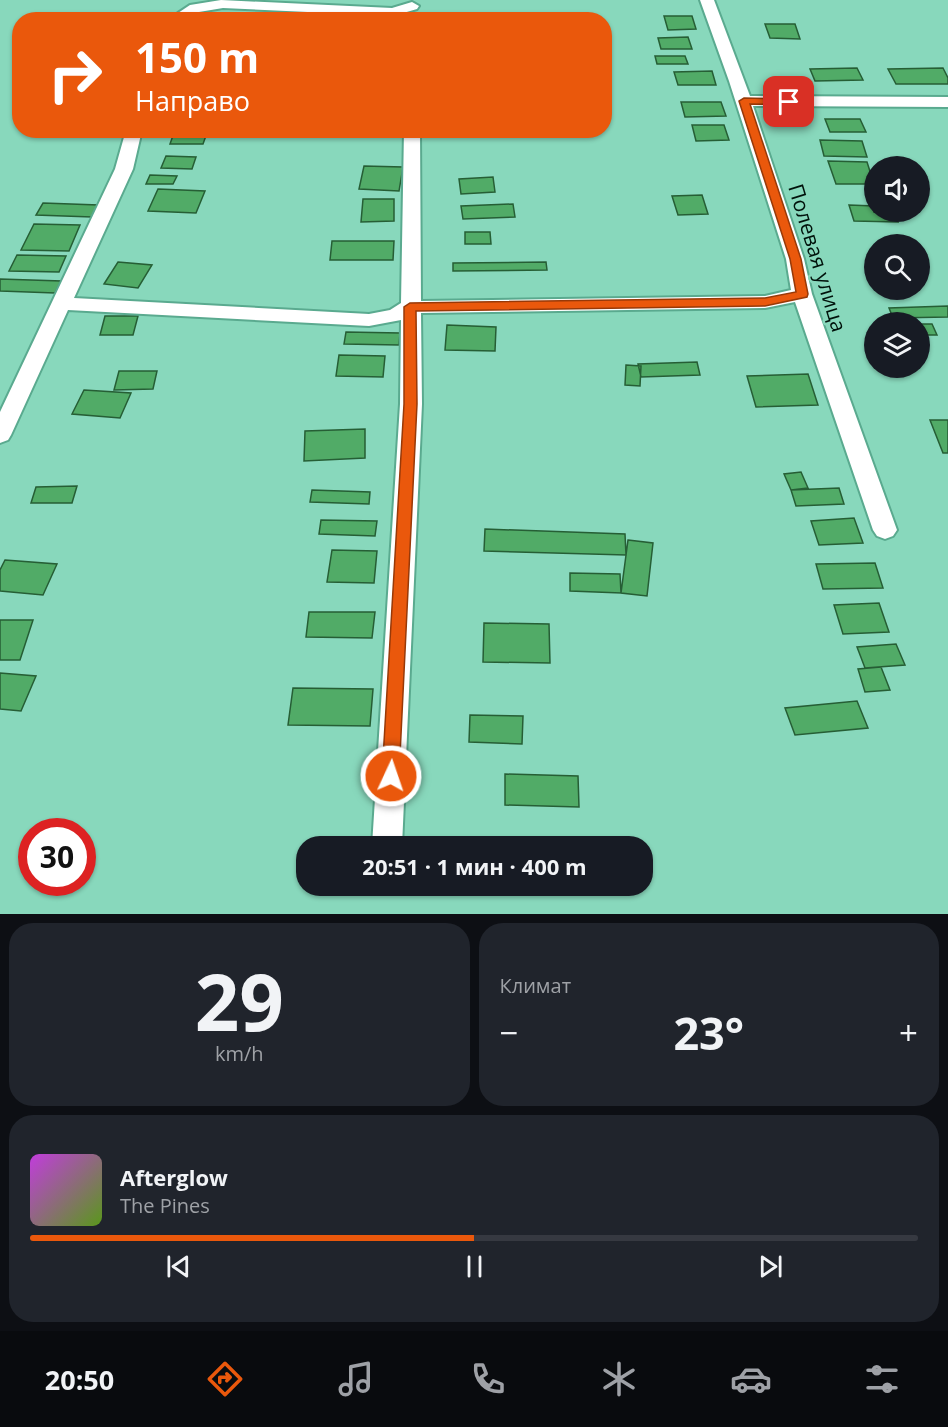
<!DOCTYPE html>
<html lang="ru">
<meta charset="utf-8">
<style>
body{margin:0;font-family:"Open Sans",sans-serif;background:#20242c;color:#f1f3f6;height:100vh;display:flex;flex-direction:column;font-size:22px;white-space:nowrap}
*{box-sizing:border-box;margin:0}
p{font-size:20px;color:#9ea1a6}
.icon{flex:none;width:33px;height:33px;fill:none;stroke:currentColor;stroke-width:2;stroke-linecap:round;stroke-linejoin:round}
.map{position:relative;height:914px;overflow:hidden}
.details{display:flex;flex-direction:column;gap:9px;padding:9px;background:#0d0f14;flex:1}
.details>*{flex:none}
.hud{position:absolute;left:12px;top:12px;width:600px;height:126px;border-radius:24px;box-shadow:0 2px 4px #0004;background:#ea580c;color:#fff;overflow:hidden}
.controls{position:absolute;left:864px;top:156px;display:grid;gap:12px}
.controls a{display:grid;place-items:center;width:66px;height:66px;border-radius:50%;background:#171b24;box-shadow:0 2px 4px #0004;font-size:30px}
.speed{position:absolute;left:18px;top:818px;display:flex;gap:12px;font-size:30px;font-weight:700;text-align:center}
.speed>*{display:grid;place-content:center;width:78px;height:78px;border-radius:50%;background:#171b24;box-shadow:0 2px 4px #0004;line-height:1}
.speed .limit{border:9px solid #d22;background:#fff;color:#111}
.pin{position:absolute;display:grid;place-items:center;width:51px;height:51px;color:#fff;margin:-26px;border-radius:12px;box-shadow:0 3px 9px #0006}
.me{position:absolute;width:66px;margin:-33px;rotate:3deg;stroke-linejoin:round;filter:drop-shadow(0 0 4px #0008)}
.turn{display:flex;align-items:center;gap:21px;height:126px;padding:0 24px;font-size:27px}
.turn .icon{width:78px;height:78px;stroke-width:2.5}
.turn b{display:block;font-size:42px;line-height:51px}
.big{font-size:45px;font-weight:700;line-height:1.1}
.details .widget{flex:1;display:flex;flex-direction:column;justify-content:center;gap:9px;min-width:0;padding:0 21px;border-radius:24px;background:#20242c}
.details .dial{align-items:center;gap:0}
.dial b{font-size:78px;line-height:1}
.song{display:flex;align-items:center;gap:18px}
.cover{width:72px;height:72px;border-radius:9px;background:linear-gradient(135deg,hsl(290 70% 55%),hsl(90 70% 35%))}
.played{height:6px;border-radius:3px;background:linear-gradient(90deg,#ea580c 50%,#363941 50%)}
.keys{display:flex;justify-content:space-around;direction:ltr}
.heat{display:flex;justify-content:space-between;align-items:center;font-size:33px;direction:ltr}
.details .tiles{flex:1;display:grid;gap:9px;grid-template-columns:1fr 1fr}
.widget:last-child{grid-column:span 2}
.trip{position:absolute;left:296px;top:836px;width:357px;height:60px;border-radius:24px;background:#171b24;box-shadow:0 2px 4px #0004;font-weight:700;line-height:60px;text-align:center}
.tab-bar{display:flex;height:96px;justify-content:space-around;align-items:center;background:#090b0e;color:#9ea1a6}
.tab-bar .icon{width:42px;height:42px}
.tab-bar .active{color:#ea580c}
.tab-bar b{font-size:27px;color:#f1f3f6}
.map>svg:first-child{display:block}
.building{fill:#51ab67;stroke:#265e35;stroke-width:1.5}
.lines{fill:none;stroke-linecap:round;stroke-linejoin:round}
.minor-casing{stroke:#5aaa8f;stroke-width:4}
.minor{fill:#fff;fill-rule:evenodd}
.route{fill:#ea580c;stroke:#983908;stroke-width:1.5}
.labels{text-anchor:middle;stroke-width:5;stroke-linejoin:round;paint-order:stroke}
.street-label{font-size:21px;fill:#00120b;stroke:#88d8bc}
</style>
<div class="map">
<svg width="948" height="914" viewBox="0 0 948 914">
<rect width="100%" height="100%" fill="#88d8bc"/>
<path class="building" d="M664 16H692L696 29 668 30Z
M765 24H795L800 39 770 38Z
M688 37 692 49H661L658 38Z
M655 56H685L688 64H657Z
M857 68 863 80 815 81 810 69Z
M943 68 948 78V84H896L888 69Z
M712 71 716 85H678L674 72Z
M681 102H721L726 116 685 117Z
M825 119H860L866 132H830Z
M692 125H724L729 140 696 141Z
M175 130H208L203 144H170Z
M341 130H401L400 135 340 133Z
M820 140 862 141 867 157 824 156Z
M166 156 196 157 192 169 161 168Z
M828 161 867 162 874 184H836Z
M364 166 403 167 399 191 359 189Z
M150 175 177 176 173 184H146Z
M493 177 495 192 461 194 459 179Z
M158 189 205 191 196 213 148 211Z
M702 195 708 214 678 215 672 196Z
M363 199H394V221L361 222Z
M43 203 98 205 92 217 36 215Z
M513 204 515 217 463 219 461 206Z
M849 205 874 206V212H894L898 222 854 221Z
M34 224 80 225 69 251 21 250Z
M465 232H490L491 244H465Z
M332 241H394L393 260H330Z
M17 255 66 256 59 272 9 271Z
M118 262 152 265 138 288 104 284Z
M546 262 547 270 453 271V263Z
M0 279 61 281 55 293 0 291Z
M948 306V317L893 318 889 308Z
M105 316H138L133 335H100Z
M920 324H932L937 335H920Z
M447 325 496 327 495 351 445 350Z
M346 332 400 333 399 345 344 344Z
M339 355 385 356 383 377 336 376Z
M697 362 700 375 641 377 638 364Z
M626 365 641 366 640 386 625 385Z
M119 371H157L153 389 114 390Z
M808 374 818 405 756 407 747 376Z
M84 390 131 393 120 418 72 414Z
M930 420H948V453H943Z
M365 429V458L304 461 305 431Z
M801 472 808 488 791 490 784 474Z
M77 486 72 503H31L36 487Z
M839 488 844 504 796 506 791 490Z
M312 490 370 492 369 504 310 502Z
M854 518 863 543 819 545 811 521Z
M321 520 377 521 375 536 319 534Z
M485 529 625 534 626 555 484 551Z
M628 540 653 543 647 596 621 593Z
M332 550 377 551 374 583 327 582Z
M5 560 57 564 43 595 0 591V570Z
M875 563 883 588 823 589 816 564Z
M570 573 620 574 621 593 570 591Z
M879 603 889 632 843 634 834 605Z
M309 612H375L372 638 306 637Z
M0 620H33L20 660H0Z
M484 623 549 624 550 663 483 662Z
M896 644 905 665 865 668 857 647Z
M881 667 890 690 865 692 858 669Z
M0 673 36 676 21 711 0 709Z
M293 688 373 689 370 726 288 725Z
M857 701 868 728 795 735 785 708Z
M470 715 523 716 522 744 469 742Z
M505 774 578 776 579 807 505 805Z"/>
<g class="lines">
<g class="minor-casing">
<path id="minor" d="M221 0 392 8 412 2 419 6 417 9 393 16 223 8 199 12 185 17 178 13 190 5Z
M700 0H714L750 96 948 97V107L753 106 804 259 812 294 897 530 893 536 885 539 877 536 873 530 795 302 765 308 421 313 422 404 402 846H372L400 404 401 320 369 326 68 310 11 435 8 440 0 443V412L115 169 126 130H142L133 169 74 298 369 314 390 310 401 303 404 130H420L421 301 765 296 791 290 786 259 729 81Z"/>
</g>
<use href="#minor" class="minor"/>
</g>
<path class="route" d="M744 98 789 99 794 102 789 105 750 104 801 259 808 294 807 297 765 306 416 311 417 404 399 776 397 782 391 784 385 782 382 776 404 404V307L410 303 765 298 796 292 790 259 739 101Z"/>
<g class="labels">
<g class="street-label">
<text transform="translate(817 258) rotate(73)" y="7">Полевая улица</text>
</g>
</g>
</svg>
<div class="controls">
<a><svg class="icon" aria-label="sound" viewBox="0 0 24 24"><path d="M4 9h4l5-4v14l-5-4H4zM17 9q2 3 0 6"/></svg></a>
<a><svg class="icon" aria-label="search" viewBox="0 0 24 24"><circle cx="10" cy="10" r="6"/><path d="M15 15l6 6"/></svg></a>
<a><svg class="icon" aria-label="layers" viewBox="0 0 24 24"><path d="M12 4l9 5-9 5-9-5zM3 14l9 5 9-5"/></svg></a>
</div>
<div class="speed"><div class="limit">30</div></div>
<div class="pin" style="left:789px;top:102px;background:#d93025"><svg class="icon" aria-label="arrive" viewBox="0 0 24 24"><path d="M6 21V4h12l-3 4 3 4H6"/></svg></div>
<svg class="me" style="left:391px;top:776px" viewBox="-20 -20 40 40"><circle r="17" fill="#ea580c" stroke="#fff" stroke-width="3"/><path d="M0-11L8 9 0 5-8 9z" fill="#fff"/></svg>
<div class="trip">20:51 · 1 мин · 400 m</div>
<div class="hud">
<div class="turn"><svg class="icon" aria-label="right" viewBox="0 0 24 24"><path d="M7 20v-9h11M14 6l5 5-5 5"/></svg><div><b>150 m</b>Направо</div></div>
</div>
</div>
<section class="details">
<div class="tiles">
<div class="widget dial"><b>29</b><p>km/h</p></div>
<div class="widget"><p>Климат</p>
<div class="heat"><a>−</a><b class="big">23°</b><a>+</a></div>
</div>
<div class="widget">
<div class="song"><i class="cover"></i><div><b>Afterglow</b><p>The Pines</p></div></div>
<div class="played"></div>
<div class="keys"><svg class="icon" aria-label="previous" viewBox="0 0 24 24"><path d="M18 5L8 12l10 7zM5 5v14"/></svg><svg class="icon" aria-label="pause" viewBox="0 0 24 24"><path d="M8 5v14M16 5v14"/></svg><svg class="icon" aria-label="next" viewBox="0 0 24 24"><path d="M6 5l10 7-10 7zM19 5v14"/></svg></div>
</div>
</div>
</section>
<nav class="tab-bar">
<b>20:50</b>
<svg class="icon active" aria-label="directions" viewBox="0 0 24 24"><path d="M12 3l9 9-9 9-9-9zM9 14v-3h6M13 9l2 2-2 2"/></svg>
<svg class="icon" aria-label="music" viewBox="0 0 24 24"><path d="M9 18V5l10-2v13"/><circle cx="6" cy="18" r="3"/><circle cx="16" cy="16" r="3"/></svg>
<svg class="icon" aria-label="phone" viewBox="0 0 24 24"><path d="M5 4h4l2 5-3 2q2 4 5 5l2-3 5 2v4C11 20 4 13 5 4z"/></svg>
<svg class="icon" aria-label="climate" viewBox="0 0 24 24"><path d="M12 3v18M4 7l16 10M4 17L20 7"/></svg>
<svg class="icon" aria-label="car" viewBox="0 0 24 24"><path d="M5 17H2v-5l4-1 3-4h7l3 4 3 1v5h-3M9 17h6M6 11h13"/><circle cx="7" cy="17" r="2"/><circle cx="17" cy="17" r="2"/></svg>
<svg class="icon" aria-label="filters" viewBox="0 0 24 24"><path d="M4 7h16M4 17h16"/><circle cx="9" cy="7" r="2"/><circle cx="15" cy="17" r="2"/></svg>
</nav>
